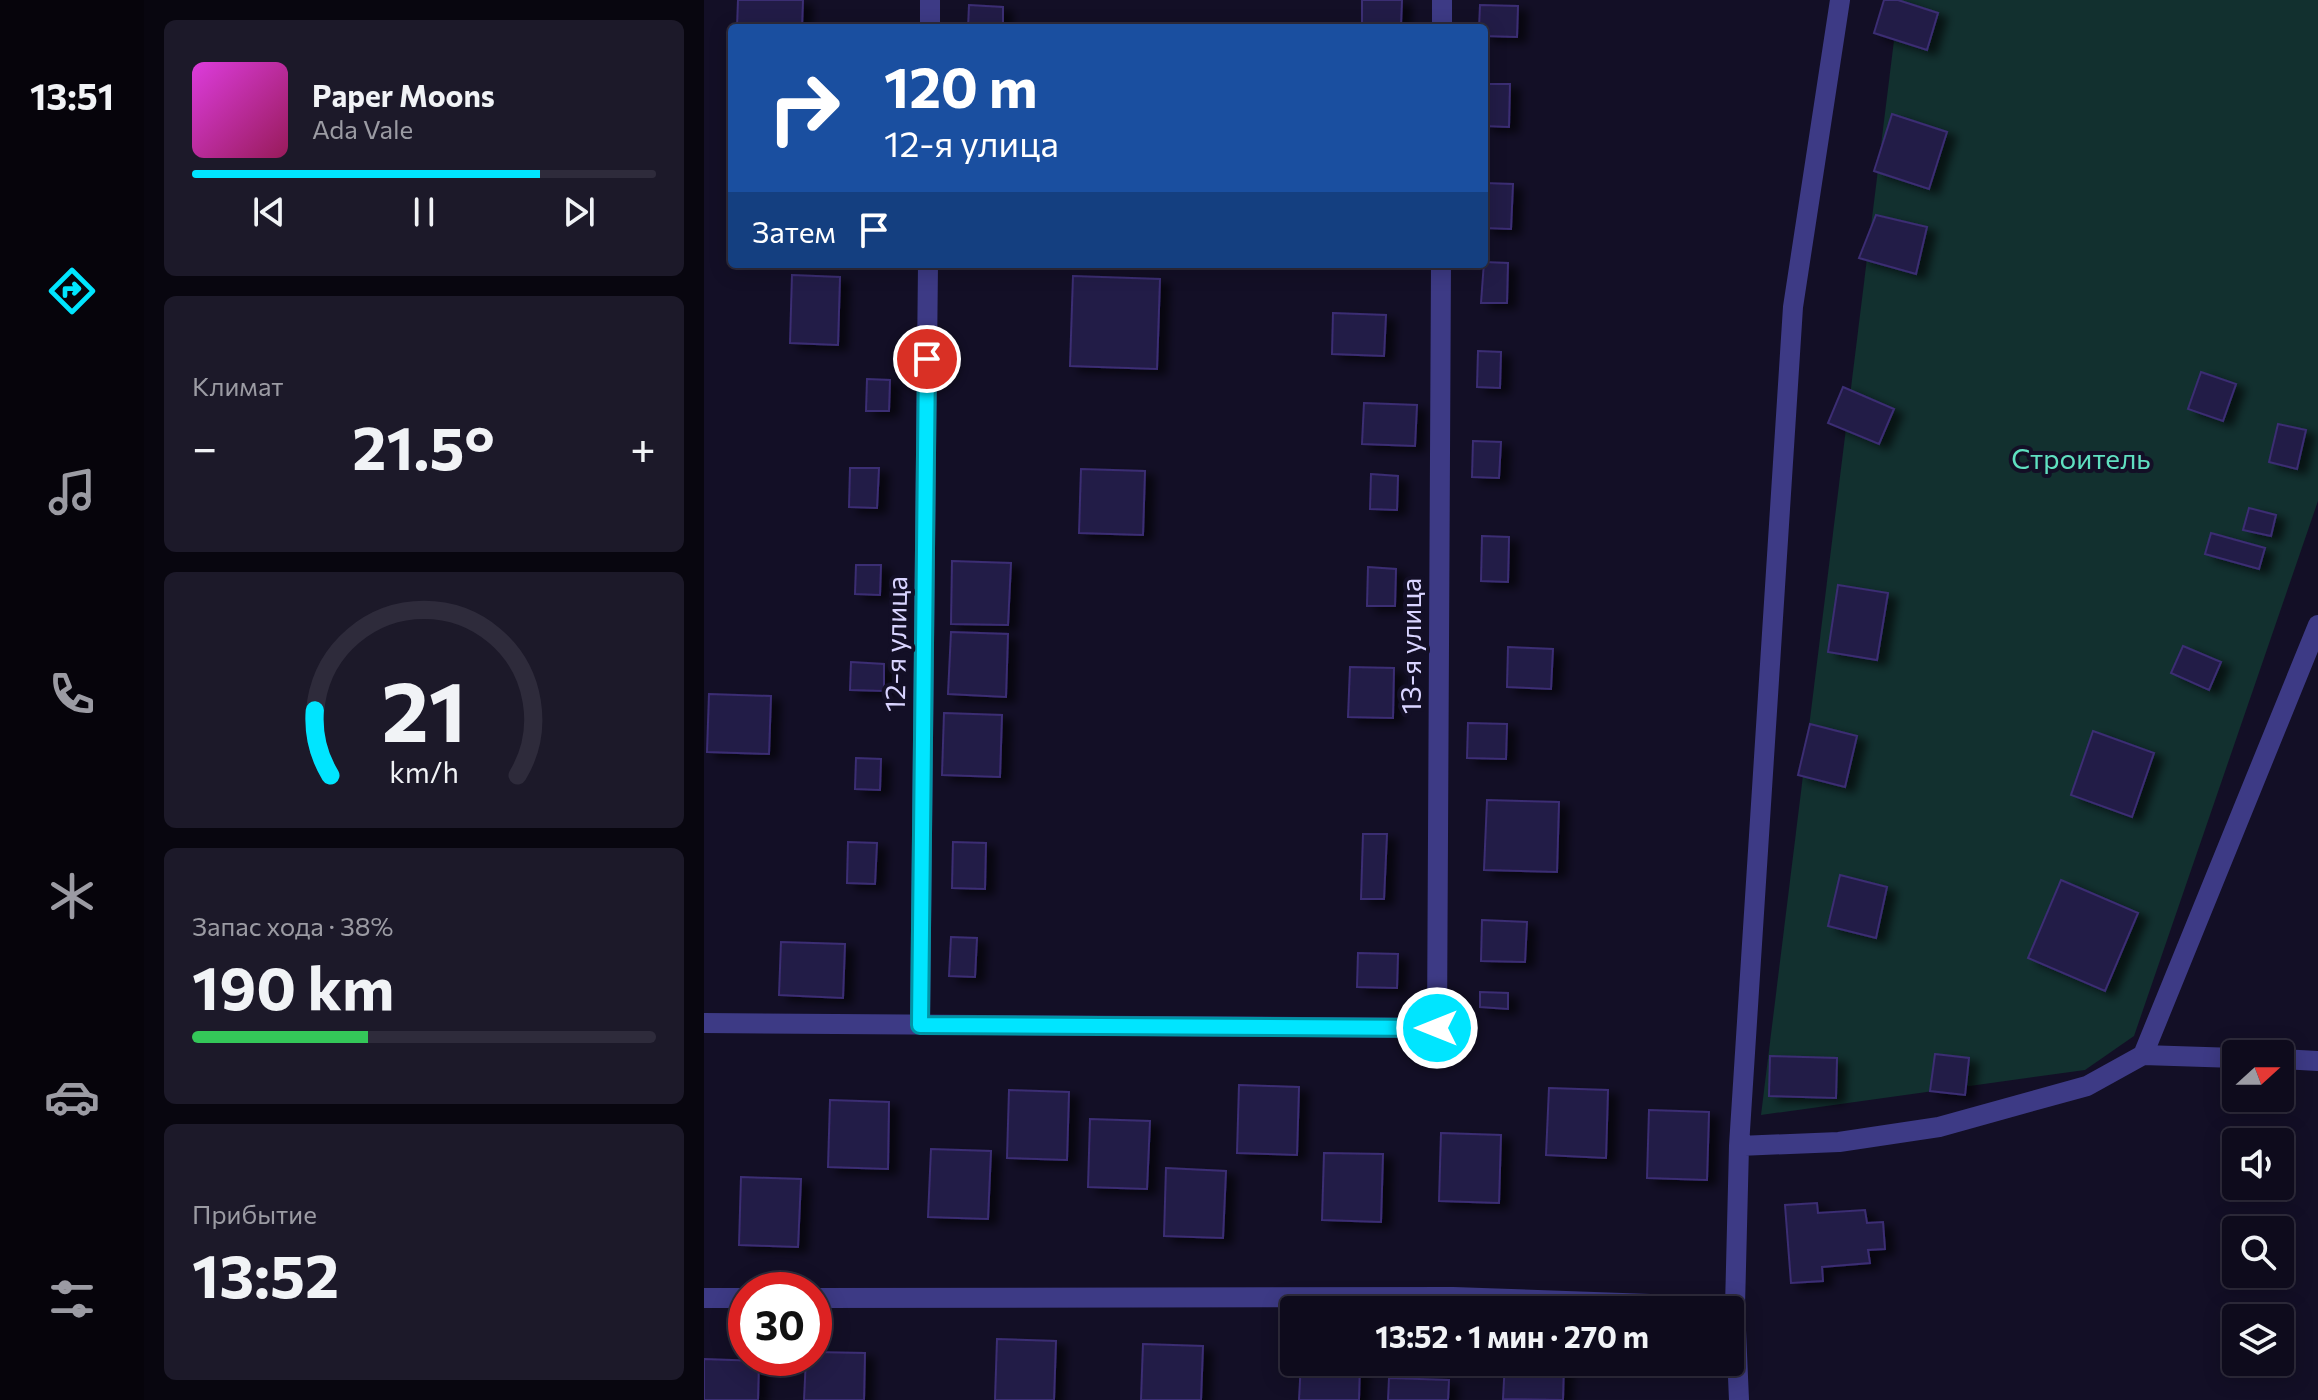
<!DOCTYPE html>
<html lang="ru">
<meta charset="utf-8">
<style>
body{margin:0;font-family:Commissioner,sans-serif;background:#1c1929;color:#f1f3f6;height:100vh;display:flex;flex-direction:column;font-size:30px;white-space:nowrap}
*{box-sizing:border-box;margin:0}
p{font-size:26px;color:#9b9ba3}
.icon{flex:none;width:44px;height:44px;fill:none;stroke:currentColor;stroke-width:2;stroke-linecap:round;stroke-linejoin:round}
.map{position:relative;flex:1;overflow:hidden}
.details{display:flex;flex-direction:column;gap:20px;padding:20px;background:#08060f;width:560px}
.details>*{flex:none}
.hud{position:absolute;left:24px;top:24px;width:760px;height:244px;border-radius:8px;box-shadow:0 4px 20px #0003,0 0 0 2px #2e2b3b;background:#1a4fa0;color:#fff;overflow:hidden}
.needle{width:52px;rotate:69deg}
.controls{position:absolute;left:1518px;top:1040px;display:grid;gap:16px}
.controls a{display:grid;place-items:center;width:72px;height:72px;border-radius:8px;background:#0e0b1c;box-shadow:0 4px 20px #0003,0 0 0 2px #2e2b3b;font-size:40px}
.speed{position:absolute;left:24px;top:1272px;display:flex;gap:16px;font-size:40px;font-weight:700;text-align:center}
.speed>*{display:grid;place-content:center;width:104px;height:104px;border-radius:50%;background:#0e0b1c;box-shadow:0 4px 20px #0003,0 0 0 2px #2e2b3b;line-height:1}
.speed .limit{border:12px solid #d22;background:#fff;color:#111}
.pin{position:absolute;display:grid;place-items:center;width:68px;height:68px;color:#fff;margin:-34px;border:4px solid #fff;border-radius:50%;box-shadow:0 2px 8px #0007}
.me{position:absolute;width:88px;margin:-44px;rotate:270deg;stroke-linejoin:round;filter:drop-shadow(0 0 6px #0008)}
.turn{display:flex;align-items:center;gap:28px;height:168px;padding:0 24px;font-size:36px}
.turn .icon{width:104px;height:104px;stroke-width:2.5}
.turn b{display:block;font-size:56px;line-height:68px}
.then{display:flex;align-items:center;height:76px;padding:0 24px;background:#0003;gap:16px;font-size:30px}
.big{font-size:60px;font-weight:700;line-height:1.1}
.details .tile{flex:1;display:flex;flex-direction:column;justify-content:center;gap:12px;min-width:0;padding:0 28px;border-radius:12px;background:#1c1929}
.details .dial{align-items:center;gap:0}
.dial svg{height:208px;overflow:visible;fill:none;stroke:#2e2b3b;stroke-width:7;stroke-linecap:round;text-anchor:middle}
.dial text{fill:#f1f3f6;stroke:none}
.song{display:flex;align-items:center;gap:24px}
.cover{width:96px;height:96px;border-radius:12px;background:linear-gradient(135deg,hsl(300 70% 55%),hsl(330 70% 35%))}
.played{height:8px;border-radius:4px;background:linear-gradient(90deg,#00e5ff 75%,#2e2b3b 75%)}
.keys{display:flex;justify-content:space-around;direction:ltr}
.heat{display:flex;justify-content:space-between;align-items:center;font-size:44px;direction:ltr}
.charge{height:12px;border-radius:6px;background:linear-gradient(90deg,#34c759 38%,#2e2b3b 0)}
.trip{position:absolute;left:576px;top:1296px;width:464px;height:80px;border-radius:8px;background:#0e0b1c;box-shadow:0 4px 20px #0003,0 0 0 2px #2e2b3b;font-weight:700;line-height:80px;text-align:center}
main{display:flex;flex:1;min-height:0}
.dock{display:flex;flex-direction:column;width:144px;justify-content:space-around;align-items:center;background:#06040b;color:#9b9ba3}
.dock .icon{width:56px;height:56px}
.dock .active{color:#00e5ff}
.dock b{font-size:36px;color:#f1f3f6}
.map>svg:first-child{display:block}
.green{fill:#12302f}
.building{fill:#241b47;stroke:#3b2d73;stroke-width:2;filter:url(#shadow)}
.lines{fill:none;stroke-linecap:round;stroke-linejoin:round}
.minor{stroke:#3d3a85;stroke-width:20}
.route-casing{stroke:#0095a6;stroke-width:20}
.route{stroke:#00e5ff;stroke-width:14}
.labels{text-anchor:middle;stroke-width:8;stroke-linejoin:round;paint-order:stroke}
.park-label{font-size:28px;fill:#5fe0c0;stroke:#130f26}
.street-label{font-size:28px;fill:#d9d4ff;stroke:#130f26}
</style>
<main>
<nav class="dock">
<b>13:51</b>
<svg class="icon active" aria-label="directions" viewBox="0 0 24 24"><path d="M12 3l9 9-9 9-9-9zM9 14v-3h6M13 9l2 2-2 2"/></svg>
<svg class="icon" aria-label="music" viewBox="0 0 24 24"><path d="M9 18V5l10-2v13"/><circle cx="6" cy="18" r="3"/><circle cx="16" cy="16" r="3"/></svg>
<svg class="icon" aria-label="phone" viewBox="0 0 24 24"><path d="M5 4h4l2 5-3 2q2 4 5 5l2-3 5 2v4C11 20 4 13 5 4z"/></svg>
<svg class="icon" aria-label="climate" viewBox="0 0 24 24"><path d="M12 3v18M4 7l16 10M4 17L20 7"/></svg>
<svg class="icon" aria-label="car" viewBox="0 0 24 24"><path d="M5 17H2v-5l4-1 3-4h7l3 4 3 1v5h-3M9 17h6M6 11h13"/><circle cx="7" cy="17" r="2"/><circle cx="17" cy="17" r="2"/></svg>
<svg class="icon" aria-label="filters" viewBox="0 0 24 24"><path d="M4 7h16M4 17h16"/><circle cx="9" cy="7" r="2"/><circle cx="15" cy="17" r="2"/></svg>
</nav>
<section class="details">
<div class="tile">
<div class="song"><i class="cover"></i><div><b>Paper Moons</b><p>Ada Vale</p></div></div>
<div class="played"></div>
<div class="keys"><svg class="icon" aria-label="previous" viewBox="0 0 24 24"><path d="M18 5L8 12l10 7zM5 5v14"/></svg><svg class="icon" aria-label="pause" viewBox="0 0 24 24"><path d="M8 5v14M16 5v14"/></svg><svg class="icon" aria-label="next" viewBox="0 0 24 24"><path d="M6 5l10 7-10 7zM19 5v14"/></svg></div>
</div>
<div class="tile"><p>Климат</p>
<div class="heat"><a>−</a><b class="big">21.5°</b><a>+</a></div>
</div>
<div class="tile dial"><svg viewBox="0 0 100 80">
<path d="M14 69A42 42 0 1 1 86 69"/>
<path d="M14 69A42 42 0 0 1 8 44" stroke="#00e5ff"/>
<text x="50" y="56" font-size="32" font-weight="700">21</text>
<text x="50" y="72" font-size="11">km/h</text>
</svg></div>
<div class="tile"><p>Запас хода · 38%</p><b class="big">190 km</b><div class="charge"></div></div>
<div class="tile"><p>Прибытие</p><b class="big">13:52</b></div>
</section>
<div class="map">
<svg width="1614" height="1400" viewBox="0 0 1614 1400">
<defs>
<filter id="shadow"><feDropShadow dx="9" dy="5" stdDeviation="4" flood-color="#0009"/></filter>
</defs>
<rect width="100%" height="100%" fill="#130f26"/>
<path class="green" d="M1195 0H1614V501L1430 1036 1381 1070 1057 1115Z"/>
<path class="building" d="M34 0H99L98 28H33Z
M658 0H698L697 25 658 24Z
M1180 0H1194L1234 13 1223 50 1170 33Z
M265 5 299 7V28H264Z
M776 5 814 6 813 37 780 36V28H775Z
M780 84H806L805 127 780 126Z
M1188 114 1243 132 1225 189 1170 171Z
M780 183 809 184 807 229 780 228Z
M1172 215 1223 227 1212 274 1155 258Z
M780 262 804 263 803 303H777Z
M88 275 136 277 134 345 86 343Z
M369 276 456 279 453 369 366 366Z
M629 313 682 315 680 356 628 354Z
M774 351 797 352 796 388 773 387Z
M1497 372 1532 384 1519 421 1484 409Z
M163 379 186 380 185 411H162Z
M1139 387 1190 409 1175 444 1124 423Z
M660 403 713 405 711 446 658 444Z
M1574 424 1602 430 1593 469 1565 462Z
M769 441 797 442 795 478 768 477Z
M146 468H175L173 508 145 507Z
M377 469 441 471 439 535 375 533Z
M667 474 694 476 693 510 666 509Z
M1545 508 1572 515 1567 536 1539 530Z
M1507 533 1561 548 1555 569 1501 554Z
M778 536 805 537 804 582 777 581Z
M248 561 307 563 304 625 247 624Z
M152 565H177L176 595 151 594Z
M664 567 692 569 691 606H663Z
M1134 585 1184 593 1173 660 1124 652Z
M247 632 304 634 302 697 244 694Z
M1479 646 1517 662 1505 690 1467 673Z
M804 647 849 649 847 689 803 687Z
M147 662 180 664V691L146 690Z
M646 667 690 668 689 718 644 717Z
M5 694 67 696 65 754 3 752Z
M240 713 298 715 296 777 238 775Z
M764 723 803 724 802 759 763 758Z
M1106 724 1153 736 1141 787 1094 775Z
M1389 731 1450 753 1428 817 1367 795Z
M152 758 177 759 176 790 151 789Z
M783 800 855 802 853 872 780 870Z
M659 834H683L680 899H657Z
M144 842 173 843 171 884 143 883Z
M249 842 282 843 281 889 248 888Z
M1136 875 1183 887 1172 938 1124 926Z
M1357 880 1434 913 1401 991 1324 958Z
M778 920 823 922 821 962 777 961Z
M247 937 273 938 271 977 245 976Z
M77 942 141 944 139 998 75 995Z
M654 953 694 954 693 988 653 987Z
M776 992 804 993V1009L776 1007Z
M1231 1054 1265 1058 1261 1095 1226 1091Z
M1066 1056 1133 1058 1132 1098 1065 1096Z
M535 1085 595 1087 593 1155 533 1153Z
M845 1088 904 1090 902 1158 842 1155Z
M305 1090 365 1092 363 1160 303 1158Z
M126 1100 185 1102 184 1169 124 1167Z
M945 1110 1005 1112 1003 1180 943 1178Z
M386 1119 446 1121 443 1189 384 1187Z
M737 1133 797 1135 795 1203 735 1201Z
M227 1149 287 1151 284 1219 224 1217Z
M620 1153 679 1154 677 1222 618 1220Z
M462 1168 522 1171 519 1238 460 1236Z
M37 1177 97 1179 94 1247 35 1245Z
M1113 1203 1114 1213 1161 1210 1163 1223 1179 1222 1181 1249 1164 1250 1166 1263 1118 1267 1119 1281 1087 1283 1081 1205Z
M293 1339 352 1341 350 1400H291Z
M439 1344 499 1346 497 1400H437Z
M110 1352 161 1353 160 1400H100L102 1358H110Z
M0 1359 55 1361 54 1400H0Z
M597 1362H656L655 1400H595Z
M801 1362H860L859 1400 799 1399Z
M685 1378 745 1380 744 1400H684Z"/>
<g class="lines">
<path class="minor" d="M226 28V0
M738 28V0
M0 1023 733 1028 737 264
M216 1025 224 264
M1439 1055 1532 1058
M1576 1059 1614 1061
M1035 1146 1135 1142 1235 1127 1383 1086 1439 1055 1614 625
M0 1298H42
M110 1298 749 1297 1031 1307
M1035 1400 1031 1307 1035 1146 1089 307 1136 0"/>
</g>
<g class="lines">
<g class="route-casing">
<path id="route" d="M223 359 216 1025 733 1028"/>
</g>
<use href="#route" class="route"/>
</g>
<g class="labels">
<g class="park-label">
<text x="1377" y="469">Строитель</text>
</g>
<g class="street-label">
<text transform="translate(192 644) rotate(-89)" y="10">12-я улица</text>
<text transform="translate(707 646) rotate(-90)" y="10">13-я улица</text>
</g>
</g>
</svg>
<div class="controls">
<a><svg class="needle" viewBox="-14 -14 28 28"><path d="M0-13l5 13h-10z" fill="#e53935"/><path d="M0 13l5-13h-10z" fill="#9b9ba3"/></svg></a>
<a><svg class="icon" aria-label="sound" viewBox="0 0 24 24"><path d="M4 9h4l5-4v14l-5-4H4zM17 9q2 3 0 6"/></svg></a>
<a><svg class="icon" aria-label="search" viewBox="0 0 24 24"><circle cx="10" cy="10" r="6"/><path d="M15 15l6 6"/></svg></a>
<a><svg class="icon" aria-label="layers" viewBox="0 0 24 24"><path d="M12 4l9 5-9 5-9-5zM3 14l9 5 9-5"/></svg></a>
</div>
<div class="speed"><div class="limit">30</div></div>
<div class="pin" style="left:223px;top:359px;background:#d93025"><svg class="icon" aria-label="arrive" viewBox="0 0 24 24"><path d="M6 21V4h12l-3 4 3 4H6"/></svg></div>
<svg class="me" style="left:733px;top:1028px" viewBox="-20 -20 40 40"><circle r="17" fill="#00e5ff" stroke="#fff" stroke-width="3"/><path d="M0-11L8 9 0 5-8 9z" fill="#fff"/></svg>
<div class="trip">13:52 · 1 мин · 270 m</div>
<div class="hud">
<div class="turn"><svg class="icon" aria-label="right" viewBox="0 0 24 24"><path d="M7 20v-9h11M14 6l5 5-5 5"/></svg><div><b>120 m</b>12-я улица</div></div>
<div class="then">Затем<svg class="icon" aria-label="arrive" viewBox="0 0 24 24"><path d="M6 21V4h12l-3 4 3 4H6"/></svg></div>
</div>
</div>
</main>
